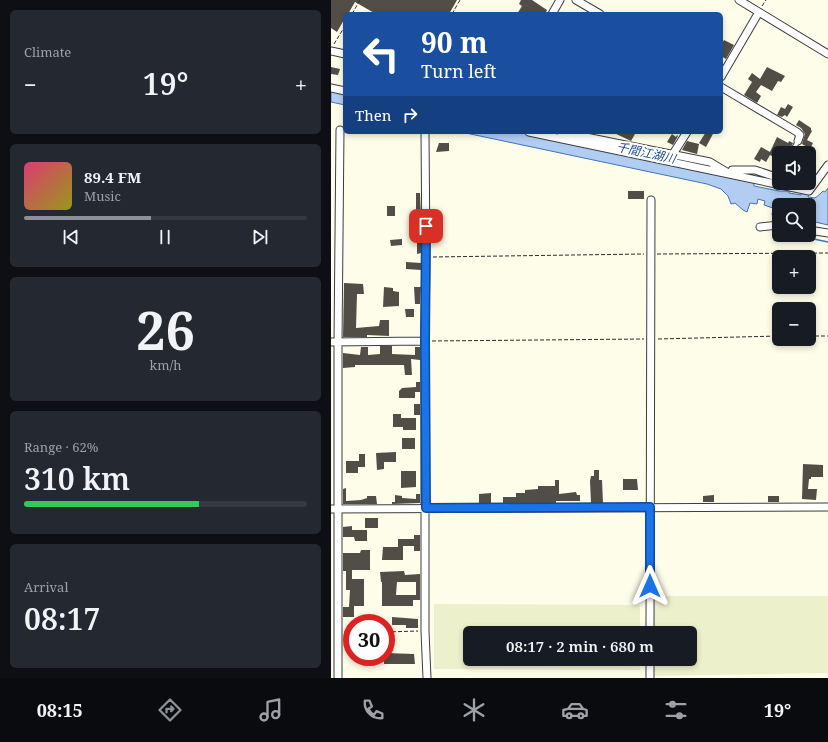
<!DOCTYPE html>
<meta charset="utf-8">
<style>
body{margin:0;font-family:"Noto Serif","Noto Sans JP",serif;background:#242831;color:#f1f3f6;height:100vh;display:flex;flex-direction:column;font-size:15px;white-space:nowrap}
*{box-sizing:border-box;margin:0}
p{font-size:13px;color:#9ea1a6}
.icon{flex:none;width:22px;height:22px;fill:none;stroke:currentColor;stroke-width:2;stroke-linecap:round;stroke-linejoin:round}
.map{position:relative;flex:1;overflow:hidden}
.sheet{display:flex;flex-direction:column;gap:10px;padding:10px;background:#0d0f14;width:331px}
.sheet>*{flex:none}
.top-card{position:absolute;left:12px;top:12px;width:380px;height:122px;border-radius:6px;box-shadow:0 2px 6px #0003;background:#1a4fa0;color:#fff;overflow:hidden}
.controls{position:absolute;left:441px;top:146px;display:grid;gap:8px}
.controls a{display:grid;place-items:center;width:44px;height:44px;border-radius:6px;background:#171b24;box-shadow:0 2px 6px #0003;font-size:20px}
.speed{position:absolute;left:12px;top:614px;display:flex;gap:8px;font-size:20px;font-weight:700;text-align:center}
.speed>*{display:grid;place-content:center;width:52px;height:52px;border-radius:50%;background:#171b24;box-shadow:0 2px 6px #0003;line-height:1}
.speed .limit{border:6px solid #d22;background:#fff;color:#111}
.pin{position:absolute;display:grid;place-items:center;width:34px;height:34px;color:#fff;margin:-17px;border-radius:8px;box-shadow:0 2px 6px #0006}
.me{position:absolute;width:44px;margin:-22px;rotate:0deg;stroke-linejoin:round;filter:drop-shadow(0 0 3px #0008)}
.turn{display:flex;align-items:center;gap:14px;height:84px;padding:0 12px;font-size:18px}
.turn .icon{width:52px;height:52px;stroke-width:2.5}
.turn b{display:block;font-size:28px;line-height:34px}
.then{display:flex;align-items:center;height:38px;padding:0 12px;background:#0003;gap:8px;font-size:15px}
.big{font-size:30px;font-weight:600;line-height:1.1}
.sheet .widget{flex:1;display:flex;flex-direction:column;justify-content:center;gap:6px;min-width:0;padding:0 14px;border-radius:6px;background:#242831}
.sheet .dial{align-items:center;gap:0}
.dial b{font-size:52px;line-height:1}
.song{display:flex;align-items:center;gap:12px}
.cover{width:48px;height:48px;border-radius:6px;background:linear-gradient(135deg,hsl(340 70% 55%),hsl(60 70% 35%))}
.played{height:4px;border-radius:2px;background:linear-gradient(90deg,#8c9099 45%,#363941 45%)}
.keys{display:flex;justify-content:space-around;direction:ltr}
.heat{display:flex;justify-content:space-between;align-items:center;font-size:22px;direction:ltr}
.charge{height:6px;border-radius:3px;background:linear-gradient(90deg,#34c759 62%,#363941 0)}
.trip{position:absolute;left:132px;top:626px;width:234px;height:40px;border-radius:6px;background:#171b24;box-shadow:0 2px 6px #0003;font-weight:600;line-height:40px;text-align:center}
.tabs{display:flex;height:64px;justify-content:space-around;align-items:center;background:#090b0e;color:#9ea1a6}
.tabs .icon{width:28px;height:28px}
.tabs .selected{color:#8c9099}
.tabs b{font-size:18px;color:#f1f3f6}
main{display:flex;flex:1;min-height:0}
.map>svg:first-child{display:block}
.farmland{fill:#edf1cb}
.water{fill:#b1cdf1;stroke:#3d74c3}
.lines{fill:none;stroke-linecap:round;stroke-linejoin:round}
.stream{stroke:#3d74c3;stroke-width:1.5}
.building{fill:#524e47;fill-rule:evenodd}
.lane-casing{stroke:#3d3d3d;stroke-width:5.5}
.street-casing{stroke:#3d3d3d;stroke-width:9}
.path{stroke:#2c2c2c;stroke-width:1;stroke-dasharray:4 2;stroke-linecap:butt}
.lane{stroke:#fff;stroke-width:3.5}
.street{stroke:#fff;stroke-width:7}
.route-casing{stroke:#114b97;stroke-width:10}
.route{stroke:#1a73e8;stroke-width:7}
.labels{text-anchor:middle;stroke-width:4;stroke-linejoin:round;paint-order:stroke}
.water-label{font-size:12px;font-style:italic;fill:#1d4992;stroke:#fff}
</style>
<main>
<section class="sheet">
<div class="widget"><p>Climate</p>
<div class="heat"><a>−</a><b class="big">19°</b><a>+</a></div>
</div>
<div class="widget">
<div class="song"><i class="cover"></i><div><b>89.4 FM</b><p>Music</p></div></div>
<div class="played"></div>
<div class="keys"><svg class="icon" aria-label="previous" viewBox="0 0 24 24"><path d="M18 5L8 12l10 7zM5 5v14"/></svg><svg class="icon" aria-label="pause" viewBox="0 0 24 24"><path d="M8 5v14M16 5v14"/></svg><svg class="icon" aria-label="next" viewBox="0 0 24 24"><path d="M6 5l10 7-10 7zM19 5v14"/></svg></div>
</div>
<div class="widget dial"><b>26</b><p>km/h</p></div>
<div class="widget"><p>Range · 62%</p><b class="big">310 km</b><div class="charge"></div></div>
<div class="widget"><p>Arrival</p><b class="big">08:17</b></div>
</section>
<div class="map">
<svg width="497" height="678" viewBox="0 0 497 678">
<rect width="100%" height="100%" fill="#fefde9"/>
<path class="farmland" d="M323 596H497V673L323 676V659H359V633H323Z
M103 604 309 605V633H139V659H309V670L103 669Z"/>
<path class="water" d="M0 91 14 94V105L0 102Z
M130 132H186L423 183V186L448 191H458V193L470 195 471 193 478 194 477 197 484 198 489 194 492 191 494 192 497 188V225L480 221 478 222V205H448V216L441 215 442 208 433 205 434 201 427 199 426 204 419 203 416 212 412 210 404 203 400 204 397 196 390 189 376 184Z"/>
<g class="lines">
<path class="stream" d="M464 235 497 242"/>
</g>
<path class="building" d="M0 0H126L118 14H45L24 2 17 14H14V18L6 32 0 28Z
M190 0H201L216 10 214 14H186L191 6 188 4Z
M393 40 403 45 395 59 390 56V45Z
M0 67 9 69 7 75 0 74Z
M436 67 454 76 450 82 447 81 441 91 430 85 425 92 430 96 426 103 413 95 421 82 417 79 421 73 429 79Z
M457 104 462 107 456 117 454 115 451 117 446 115 450 107 454 109Z
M468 120 480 128V130L481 131 476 140 482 143 479 149 471 144 474 134 470 128 465 125Z
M281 132H299L304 134 300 141Z
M375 132H383L375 147 368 143Z
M341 134 345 137 346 135 347 136 342 145 336 142Z
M446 137 457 143 458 141 462 143 457 153 449 149 445 158 439 155 435 162 430 159 429 162 423 159 430 147 439 152Z
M356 141 368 144 366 154 351 150Z
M108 143H118V151L105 152Z
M297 191H313V199H297Z
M85 193H89L90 217H85Z
M56 206H64V216H56Z
M86 228H90V253L86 254Z
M71 239V245L60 246 59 240Z
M75 262 90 263V270L75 269Z
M13 283 32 284 33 294H26L25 328 48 326 49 320H58V336L36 335V337H12Z
M53 287 62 288V291L68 292V306L52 307Z
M83 287H90L89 304H84Z
M74 309H83V317H75Z
M49 346H61V354L84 355V347H89V360L80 359 81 375H74L73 365H24V367L12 368V353L29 355 30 347H37V355L49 354Z
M85 382H89V392H84V398H68V391L71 388 85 387Z
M83 404H89V415H83Z
M62 414H70V418H85V430H72V427H62Z
M71 438H84V449H71Z
M65 452V462H53V469L46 470 45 453Z
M28 454H34V467H27V473H15V461H28Z
M472 464 492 465V477H480V479H478L477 489H486L485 500 471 499Z
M263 470H268V480H271L272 503H260L259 481 260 476H263Z
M70 471H85V487L70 488Z
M292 479H306L307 490H292Z
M224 480H228V494L245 492 246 495H249V501H225V503H172V497H185V493H194V490L207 489V486H224Z
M15 488V501L30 500 36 498V496H45L46 504H12V489Z
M160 493V503H148V494Z
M85 494H89V503L61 504V502H64V495L71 496V498L85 499Z
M383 495V502H372V496Z
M437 496H448V502H437Z
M34 518H47V528H34Z
M21 526V530H36V541H24L23 537H12V527Z
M83 535H89V551H83V546H72V560H51L52 547H67V539H83Z
M30 550H39V570H21V579H33V606H23V617H12V607H18L19 590H15V571H12V553H29Z
M73 571 74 575 89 574V600H82V606H51V582H50L49 572ZM66 582H85V595H65Z
M61 617 87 619V628H75V625H61Z
M55 653 83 654 84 664H53V657H55Z"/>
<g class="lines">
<g class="lane-casing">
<path id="lane" d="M460 153 467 141"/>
</g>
<g class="street-casing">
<path id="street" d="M245 0 269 14
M408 0 497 54
M221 14 229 0
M0 51 14 54
M390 77 428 12
M390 87 466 132 469 135 467 141
M0 88 14 91
M94 132 95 257 94 341V631L96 678
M198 132 478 191 497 165
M230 132 379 162 399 174 401 170H424L445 177
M342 154 356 132
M429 227 448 225
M478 230 497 233
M0 342 94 341
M0 509 497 507
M319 633 320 200
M7 678V342L9 130
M319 678V659"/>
</g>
<path class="path" d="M431 6 435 0
M21 14 29 0
M121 14 129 0
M3 44 14 26
M326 254 497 253
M102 257 313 254
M478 336H497
M327 339 448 336
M101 341 313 339
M13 632H21
M55 632 87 631"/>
<use href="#lane" class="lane"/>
<use href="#street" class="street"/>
</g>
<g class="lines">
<g class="route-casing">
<path id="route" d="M95 226 94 341 95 508 319 507V586"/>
</g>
<use href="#route" class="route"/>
</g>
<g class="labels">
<g class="water-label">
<text transform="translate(315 153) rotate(12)" y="4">千間江湖川</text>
</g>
</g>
</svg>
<div class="controls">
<a><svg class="icon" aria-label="sound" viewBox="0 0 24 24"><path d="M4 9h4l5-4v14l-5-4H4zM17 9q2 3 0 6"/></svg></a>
<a><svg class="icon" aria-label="search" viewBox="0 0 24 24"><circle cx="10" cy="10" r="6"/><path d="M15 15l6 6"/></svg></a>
<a>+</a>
<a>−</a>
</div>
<div class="speed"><div class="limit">30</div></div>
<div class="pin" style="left:95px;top:226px;background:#d93025"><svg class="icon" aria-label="arrive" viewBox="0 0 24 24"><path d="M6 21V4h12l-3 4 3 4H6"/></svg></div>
<svg class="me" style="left:319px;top:586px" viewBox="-20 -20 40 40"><path d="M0-17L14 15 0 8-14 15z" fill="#1a73e8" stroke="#fff" stroke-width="4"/></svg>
<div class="trip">08:17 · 2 min · 680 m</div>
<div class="top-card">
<div class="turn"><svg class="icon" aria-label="left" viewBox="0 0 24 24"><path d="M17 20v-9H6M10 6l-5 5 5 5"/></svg><div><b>90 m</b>Turn left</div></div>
<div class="then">Then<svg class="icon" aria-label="right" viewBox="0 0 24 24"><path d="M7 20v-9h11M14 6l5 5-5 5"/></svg></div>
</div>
</div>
</main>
<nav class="tabs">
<b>08:15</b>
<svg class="icon selected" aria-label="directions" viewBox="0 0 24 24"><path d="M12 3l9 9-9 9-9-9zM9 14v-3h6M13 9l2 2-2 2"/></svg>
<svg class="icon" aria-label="music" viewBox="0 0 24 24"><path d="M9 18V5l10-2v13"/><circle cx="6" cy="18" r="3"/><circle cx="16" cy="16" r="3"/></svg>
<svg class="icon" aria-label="phone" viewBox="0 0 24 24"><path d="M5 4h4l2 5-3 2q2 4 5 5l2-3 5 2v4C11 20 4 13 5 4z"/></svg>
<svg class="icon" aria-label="climate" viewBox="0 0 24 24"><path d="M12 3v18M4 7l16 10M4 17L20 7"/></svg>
<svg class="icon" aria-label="car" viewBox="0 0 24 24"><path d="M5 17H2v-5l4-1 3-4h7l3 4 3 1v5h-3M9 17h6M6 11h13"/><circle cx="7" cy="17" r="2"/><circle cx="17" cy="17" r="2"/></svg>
<svg class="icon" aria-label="filters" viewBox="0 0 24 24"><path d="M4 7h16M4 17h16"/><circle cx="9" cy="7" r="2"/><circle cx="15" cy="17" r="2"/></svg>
<b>19°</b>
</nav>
